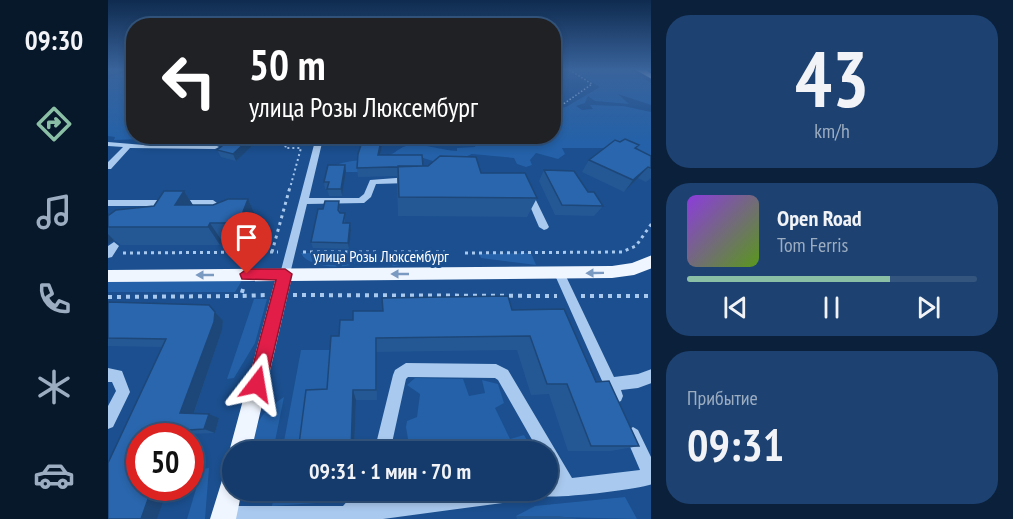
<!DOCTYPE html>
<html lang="ru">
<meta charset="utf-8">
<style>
body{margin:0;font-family:"PT Sans Narrow",sans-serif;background:#1d4271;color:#f1f3f6;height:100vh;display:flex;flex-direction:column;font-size:22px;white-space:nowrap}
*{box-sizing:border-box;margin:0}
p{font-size:20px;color:#9dadc1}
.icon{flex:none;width:33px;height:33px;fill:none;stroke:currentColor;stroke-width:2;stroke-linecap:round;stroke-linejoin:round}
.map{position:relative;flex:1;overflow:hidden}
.side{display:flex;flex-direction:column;gap:15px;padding:15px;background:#0b203b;width:362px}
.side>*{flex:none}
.banner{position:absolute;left:18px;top:18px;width:435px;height:126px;border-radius:24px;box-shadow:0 3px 9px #0003,0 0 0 2px #33557e;background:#202124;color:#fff;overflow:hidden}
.speed{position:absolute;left:18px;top:423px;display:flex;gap:12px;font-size:30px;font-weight:700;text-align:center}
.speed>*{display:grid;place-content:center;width:78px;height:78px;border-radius:50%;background:#143b6b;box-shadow:0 3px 9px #0003,0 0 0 2px #33557e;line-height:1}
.speed .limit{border:9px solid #d22;background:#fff;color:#111}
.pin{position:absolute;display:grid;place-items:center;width:51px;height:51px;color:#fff;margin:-62px -26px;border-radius:50% 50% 50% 0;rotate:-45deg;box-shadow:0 0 6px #0007}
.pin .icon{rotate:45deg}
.me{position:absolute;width:66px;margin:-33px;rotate:14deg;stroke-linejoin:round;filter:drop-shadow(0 0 4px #0008)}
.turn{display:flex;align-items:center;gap:21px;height:126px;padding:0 24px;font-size:27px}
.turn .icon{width:78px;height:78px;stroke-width:2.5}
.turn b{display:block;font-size:42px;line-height:51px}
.big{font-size:45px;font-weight:700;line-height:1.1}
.side .card{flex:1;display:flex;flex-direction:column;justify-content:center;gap:9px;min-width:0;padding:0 21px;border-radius:24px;background:#1d4271}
.side .dial{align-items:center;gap:0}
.dial b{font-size:78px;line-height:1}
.song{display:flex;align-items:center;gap:18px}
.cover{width:72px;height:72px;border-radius:9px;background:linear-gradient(135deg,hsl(270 70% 55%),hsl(90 70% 35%))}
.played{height:6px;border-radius:3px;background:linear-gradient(90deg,#8abfa5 70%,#33557e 70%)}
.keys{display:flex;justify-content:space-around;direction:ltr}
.trip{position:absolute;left:114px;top:441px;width:336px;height:60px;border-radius:30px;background:#143b6b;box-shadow:0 3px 9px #0003,0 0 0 2px #33557e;font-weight:700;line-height:60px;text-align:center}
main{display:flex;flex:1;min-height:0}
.menu{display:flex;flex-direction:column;width:108px;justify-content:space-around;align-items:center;background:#08182b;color:#9dadc1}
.menu .icon{width:42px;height:42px}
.menu .selected{color:#8abfa5}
.menu b{font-size:27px;color:#f1f3f6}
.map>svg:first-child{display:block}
.green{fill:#2461a8}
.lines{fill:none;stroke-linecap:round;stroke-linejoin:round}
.path-far3{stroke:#a9c9ee;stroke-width:1.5;stroke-dasharray:1.5 2;stroke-linecap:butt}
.path-far2{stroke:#a9c9ee;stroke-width:2;stroke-dasharray:2 3;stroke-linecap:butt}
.path-far1{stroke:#a9c9ee;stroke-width:3;stroke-dasharray:3 4;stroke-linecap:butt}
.path{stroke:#a9c9ee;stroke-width:4;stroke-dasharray:4 5;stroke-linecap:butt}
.minor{fill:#a9c9ee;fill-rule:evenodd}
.major{fill:#f0f6ff;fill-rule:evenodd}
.wall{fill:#245895}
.shaded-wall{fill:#1d4779}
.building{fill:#2a66ad;stroke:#1d4779;stroke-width:1.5}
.oneway{fill:#7b9ac1}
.route{fill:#e11d48;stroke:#92132f;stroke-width:1.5}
.labels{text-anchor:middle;stroke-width:6;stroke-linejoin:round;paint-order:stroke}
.street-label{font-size:16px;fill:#fff;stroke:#1b4f8f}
</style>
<main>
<nav class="menu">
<b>09:30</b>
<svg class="icon selected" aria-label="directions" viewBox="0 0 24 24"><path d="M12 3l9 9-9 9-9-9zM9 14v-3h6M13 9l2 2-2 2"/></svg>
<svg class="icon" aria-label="music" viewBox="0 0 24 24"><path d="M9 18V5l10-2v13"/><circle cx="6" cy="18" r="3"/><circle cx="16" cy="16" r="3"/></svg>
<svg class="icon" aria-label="phone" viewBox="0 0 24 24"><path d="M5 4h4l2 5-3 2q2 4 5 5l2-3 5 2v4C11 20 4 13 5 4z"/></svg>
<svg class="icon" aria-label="climate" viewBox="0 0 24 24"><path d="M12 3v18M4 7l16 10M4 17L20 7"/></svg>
<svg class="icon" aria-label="car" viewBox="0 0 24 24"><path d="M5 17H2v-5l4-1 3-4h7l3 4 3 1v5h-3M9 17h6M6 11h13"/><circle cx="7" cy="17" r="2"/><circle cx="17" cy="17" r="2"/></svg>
</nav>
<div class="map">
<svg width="544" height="519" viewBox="0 0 544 519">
<rect width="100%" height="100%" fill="#1b4f8f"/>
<path class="green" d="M462 69H522L543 83V105L510 94 521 104 487 101 480 96 477 103 468 106 474 110 485 109 482 105 515 106 543 112V158L518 148H454L457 154 450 159 428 153 422 160 424 165 418 167 409 164 406 158 364 154 359 156 362 161 328 162 312 157 250 172H221L223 167C244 157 266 162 282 155 290 151 293 146 303 145 319 144 333 150 349 151V148L367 147 368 142 359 137 446 136V109L458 107 492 87Z
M21 71 25 74 26 136 179 137 176 143 147 137 94 140 84 143H33L34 139 6 140 7 137 0 136V78Z
M193 253 257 254C252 272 200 270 193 253Z
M423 253 428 265 373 258 371 254Z
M271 255H328L329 260 286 266 274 262Z
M131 278 133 282 127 292H0V279Z
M146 299H159L147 343 126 378 119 379Z
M193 350H228L224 400 200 451 174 452Z
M307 378 355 379 361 396 377 393 374 380 390 384 396 403 387 408 402 439 416 435 425 451H302L298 427 299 421 309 417 312 394 299 385Z
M176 397 165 451 143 452C150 421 149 415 176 397Z
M101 468 97 519H79L94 469Z
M167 491H248L238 501 164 506Z
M517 497 529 519 408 516 427 506Z"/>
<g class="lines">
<path class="path-far3" d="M446 107 454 105 484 84 460 69"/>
<path class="path-far2" d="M181 136 177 148H193L182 188
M132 139 178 145
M112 140 126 139"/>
<path class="path-far1" d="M164 252 182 187
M195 252H337
M15 253 170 252
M357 253 514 252 528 246 544 223
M143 262 147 252"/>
<path class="path" d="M135 289 133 296 158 295
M185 295 449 296
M473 296H544
M0 297 133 296"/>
<path class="minor" d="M207 141 214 143 201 198H251L256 194 262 180 301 177 305 180 301 183 268 184 263 197 256 203 199 204 182 274 181 277H173L172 274Z
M0 142 36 145H107L111 147 107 149 22 148 3 169H0V162L15 147 0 146Z
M420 189 424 192 441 227 439 229 436 230 431 227 416 192Z
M0 200H105L109 203 105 206H0Z
M6 242 11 246 4 257 0 258V246Z
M451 269 455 270 506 377 530 374 544 369V383L530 388 513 390 515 396 513 401 508 403 503 401 446 273 447 270Z
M298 363 388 364 400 370 464 478 532 470 517 435 520 430 525 427 530 430 544 459V484C534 489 446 499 437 496L431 498 275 519H109L107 515 110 509 116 506H235L249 490H269L261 503 361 490H440V481L447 480 440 467V452H431L390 380 387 378 300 377 298 379 282 452H266L285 375 287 370Z
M0 368 14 371 22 392 5 427 0 429V406L8 391 4 382H0Z"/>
<path class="major" d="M526 69H536L544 74V79Z
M544 255V268L526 275 504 278 183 281 143 452H124V460L121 452 167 281 0 282V270L504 266 524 263Z
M124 470V490H134L128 519H102L116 474Z"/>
</g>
<path class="wall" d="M256 136H276L272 155 315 166 373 173 429 198 419 217 290 216 289 176 250 177 249 168Z
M512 142 531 145 528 149 543 156V178L538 182 530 178 516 192 474 172 481 160Z
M143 147 128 161 113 157 109 150Z
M237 165 238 172 234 196H221L219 189H217L216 182Z
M436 170 495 206 486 216 447 215 431 181Z
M76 191 85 205H105L140 199 148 217 142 235 132 241H114L112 245H13L6 240 0 244V214L46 206Z
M232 208V213L237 219V223H242L243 230 241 249 205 248 203 242Z
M0 302 101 305 115 321 114 330 86 413 101 414 111 418 107 433 78 434 77 436H32V488H60L49 519H0V463L54 347 0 346Z
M404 310 488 382 531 446 503 451H460L441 394 423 395 409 350 268 352 269 400H248L246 452H190L219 389 231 336Z
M408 516H450L471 519H409Z"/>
<path class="shaded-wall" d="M274 136H276L270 165V155Z
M140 140 143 147 128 161 125 154Z
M237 165 238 172 234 196 233 189Z
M540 167 530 178 516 192 525 180Z
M76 191 88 210 67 205Z
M140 199 148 217 142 235 132 241 122 223Z
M102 223 114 241 112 245 100 227Z
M242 223 243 230 241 249 240 243Z
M0 234 6 240 0 244Z
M101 305 115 321 114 330 84 418 72 413Z
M245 390 248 400 246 452H243Z
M101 414 111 418 107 433 96 429Z
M66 431 78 434 77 436H64Z
M44 488H60L49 519H33Z"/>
<path class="building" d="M256 136H274L270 155H314L315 166 249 168 250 154Z
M125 137 140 140 125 154 109 150Z
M517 139 531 145 527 148 543 156V168L540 167 525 180 481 160 507 140 512 142Z
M332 156 368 157 373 173H417L429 198 291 197 290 166H320Z
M220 165H237L233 189H219L221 182H216Z
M436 170 466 171 480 192H486L495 206 454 205Z
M56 191H76L67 205H105L120 199H140L133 217 122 223H102L100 227H0V214L1 215 8 210 46 206Z
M217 201H231L230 210 232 213H237L235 223H242L240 243 203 242 210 209H215Z
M400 296 404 310 456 309 488 382 501 381 531 446H483L459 384H439L422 336 268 338V390H245L243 452H190L198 390 219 389 223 336H231L232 320H245V311H275L274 298Z
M0 302 101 305 107 312 106 322 72 413 101 414 96 429 66 431 64 436H32V488H44L33 519H0V463L58 339 0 338Z"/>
<defs><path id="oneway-solid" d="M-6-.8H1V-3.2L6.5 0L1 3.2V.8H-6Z" transform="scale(1.5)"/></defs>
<g class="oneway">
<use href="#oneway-solid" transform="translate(487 273) rotate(179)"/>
<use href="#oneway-solid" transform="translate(292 274) rotate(180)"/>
<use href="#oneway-solid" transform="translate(97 275) rotate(180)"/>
</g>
<linearGradient id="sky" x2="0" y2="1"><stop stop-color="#0f2b4f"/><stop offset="0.49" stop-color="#39639b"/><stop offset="1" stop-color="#39639b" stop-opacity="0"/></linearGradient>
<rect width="544" height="142" fill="url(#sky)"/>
<path class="route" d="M139 269H177L184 274 158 384 156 391 149 393 143 391 140 384 168 280 134 279 132 274Z"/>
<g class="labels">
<g class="street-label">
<text x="273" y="262">улица Розы Люксембург</text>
</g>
</g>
</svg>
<div class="speed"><div class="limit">50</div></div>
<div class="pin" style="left:139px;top:274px;background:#d93025"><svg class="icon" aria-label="arrive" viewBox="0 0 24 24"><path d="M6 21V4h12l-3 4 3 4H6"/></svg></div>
<svg class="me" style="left:149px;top:384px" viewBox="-20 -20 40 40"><path d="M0-17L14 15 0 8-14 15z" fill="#e11d48" stroke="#fff" stroke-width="4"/></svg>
<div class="trip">09:31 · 1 мин · 70 m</div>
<div class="banner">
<div class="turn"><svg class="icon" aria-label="left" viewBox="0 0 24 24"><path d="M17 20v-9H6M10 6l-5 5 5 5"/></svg><div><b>50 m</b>улица Розы Люксембург</div></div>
</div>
</div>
<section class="side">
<div class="card dial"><b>43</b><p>km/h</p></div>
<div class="card">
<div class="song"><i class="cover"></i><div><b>Open Road</b><p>Tom Ferris</p></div></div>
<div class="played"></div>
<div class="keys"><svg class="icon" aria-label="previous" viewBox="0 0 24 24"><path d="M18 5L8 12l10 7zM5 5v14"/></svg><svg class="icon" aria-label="pause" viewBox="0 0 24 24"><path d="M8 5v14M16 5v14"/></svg><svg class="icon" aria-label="next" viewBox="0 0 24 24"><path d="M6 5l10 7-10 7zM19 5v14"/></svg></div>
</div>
<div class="card"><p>Прибытие</p><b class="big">09:31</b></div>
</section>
</main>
